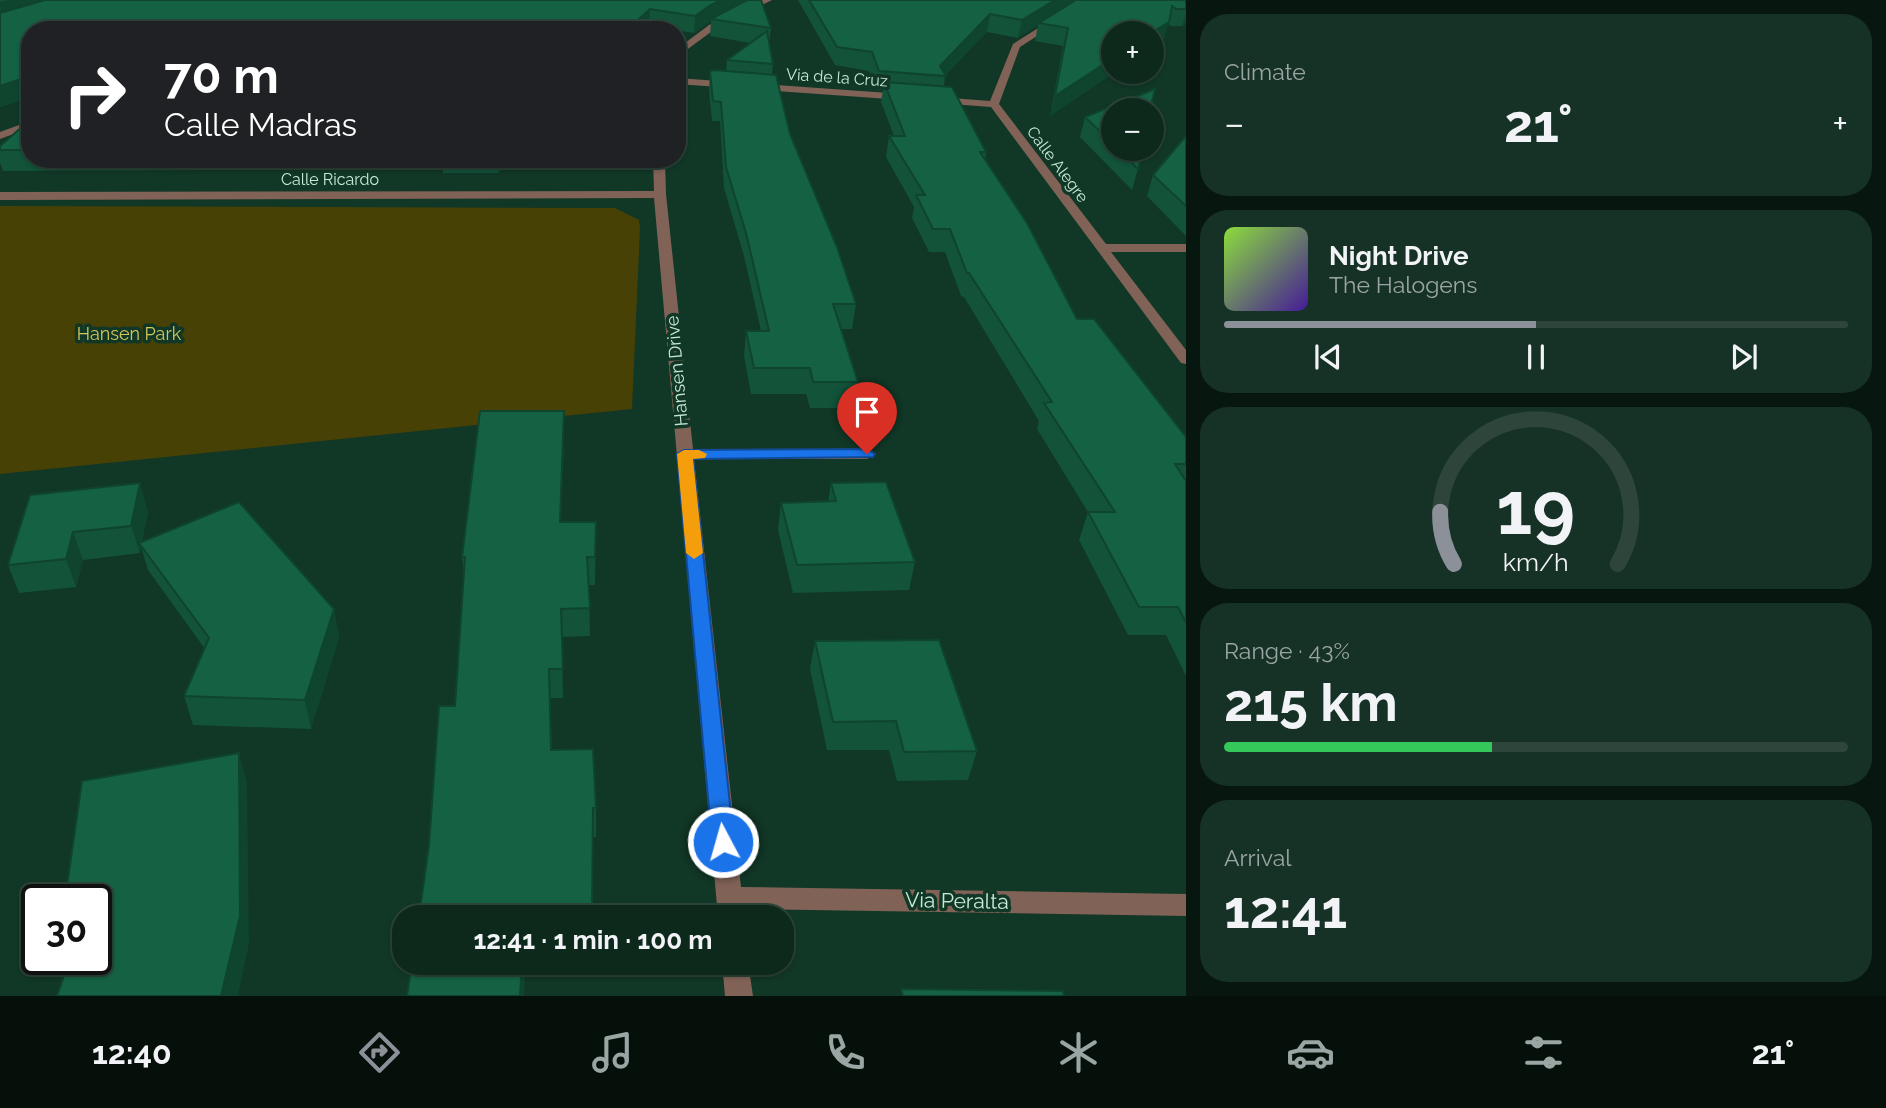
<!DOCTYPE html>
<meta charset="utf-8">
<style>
body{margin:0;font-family:Raleway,sans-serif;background:#163125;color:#f1f3f6;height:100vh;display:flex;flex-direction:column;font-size:26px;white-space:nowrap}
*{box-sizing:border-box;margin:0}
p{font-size:23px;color:#9aa6a3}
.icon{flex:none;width:38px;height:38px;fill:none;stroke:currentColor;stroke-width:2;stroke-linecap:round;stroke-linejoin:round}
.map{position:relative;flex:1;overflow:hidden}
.sheet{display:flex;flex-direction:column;gap:14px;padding:14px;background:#07170f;width:700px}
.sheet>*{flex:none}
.banner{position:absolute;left:21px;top:21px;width:665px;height:147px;border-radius:28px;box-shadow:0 2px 5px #0004,0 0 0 2px #2d453b;background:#202124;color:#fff;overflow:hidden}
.tools{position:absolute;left:1101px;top:21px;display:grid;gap:14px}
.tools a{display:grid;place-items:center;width:63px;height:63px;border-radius:50%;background:#0d291c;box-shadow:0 2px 5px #0004,0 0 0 2px #2d453b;font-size:35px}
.speed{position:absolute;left:21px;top:884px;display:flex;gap:14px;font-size:35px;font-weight:700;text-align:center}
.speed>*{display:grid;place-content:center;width:91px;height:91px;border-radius:50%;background:#0d291c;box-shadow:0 2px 5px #0004,0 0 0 2px #2d453b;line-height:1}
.speed .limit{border:4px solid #111;border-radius:10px;background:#fff;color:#111}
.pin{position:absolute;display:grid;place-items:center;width:60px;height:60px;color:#fff;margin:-72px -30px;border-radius:50% 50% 50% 0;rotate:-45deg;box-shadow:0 0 7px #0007}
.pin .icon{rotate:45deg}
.me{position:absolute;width:77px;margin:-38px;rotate:354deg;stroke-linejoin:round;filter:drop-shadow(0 0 5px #0008)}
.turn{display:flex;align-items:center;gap:24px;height:147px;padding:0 28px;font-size:32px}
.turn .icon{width:91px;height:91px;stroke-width:2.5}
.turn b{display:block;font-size:49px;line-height:60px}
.big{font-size:52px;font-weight:700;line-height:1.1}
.sheet .card{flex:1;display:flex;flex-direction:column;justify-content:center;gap:10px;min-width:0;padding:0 24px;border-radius:28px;background:#163125}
.sheet .dial{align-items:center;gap:0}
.dial svg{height:182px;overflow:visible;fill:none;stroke:#2d453b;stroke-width:7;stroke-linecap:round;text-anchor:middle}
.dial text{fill:#f1f3f6;stroke:none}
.song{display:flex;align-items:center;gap:21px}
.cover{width:84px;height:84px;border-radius:10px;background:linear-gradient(135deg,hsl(90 70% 55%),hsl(260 70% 35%))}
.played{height:7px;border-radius:4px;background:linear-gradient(90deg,#8c9099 50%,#2d453b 50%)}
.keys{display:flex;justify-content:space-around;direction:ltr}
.heat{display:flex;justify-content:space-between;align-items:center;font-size:38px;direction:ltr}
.charge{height:10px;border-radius:5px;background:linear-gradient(90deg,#34c759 43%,#2d453b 0)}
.trip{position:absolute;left:392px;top:905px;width:402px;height:70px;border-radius:28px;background:#0d291c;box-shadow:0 2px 5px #0004,0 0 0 2px #2d453b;font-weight:700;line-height:70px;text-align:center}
.tabs{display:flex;height:112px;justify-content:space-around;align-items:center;background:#05100b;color:#9aa6a3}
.tabs .icon{width:49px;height:49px}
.tabs .current{color:#8c9099}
.tabs b{font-size:32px;color:#f1f3f6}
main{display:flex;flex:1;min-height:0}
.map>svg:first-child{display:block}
.green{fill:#484106}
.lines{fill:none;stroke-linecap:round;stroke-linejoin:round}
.minor{fill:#816256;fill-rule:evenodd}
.wall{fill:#12533a}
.shaded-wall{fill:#0f442f}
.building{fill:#156143;stroke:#0f442f;stroke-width:2}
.route{fill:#1a73e8;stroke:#114b97;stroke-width:2}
.slow{fill:#f59e0b}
.labels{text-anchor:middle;stroke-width:7;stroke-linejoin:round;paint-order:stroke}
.far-street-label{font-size:16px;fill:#c6e8d6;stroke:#113726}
.park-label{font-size:18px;fill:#d3c55a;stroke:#113726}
.street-label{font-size:18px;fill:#c6e8d6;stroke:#113726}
.near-street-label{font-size:21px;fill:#c6e8d6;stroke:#113726}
</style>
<main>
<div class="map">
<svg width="1186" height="996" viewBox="0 0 1186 996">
<rect width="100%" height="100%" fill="#113726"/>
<path class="green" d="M0 206 615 208 639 220 640 228 632 409 0 474Z"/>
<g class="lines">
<path class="minor" d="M762 0H772L715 29 677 57V49L709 25Z
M1083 0H1093L1020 47 999 104 1106 244H1186V252H1111L1186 350V364L1181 363 991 107 938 103 933 100 938 97 990 101 1013 44Z
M677 78 903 94 908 97 903 100 677 84Z
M30 121V128L0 139V132Z
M653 159H665L666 194 693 449H867L875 454 867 459H694L741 887 1186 894V916L743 909 744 917H718L654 198 0 200V192L654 191Z
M722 962H748L753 996H725Z"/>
</g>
<path class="wall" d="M0 0H761L771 28 769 44 773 64 772 74 790 134 856 304 852 329H841L858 382 854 408H810L806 394H751L744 356 746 331H761L744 256 724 188 720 121H712L709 91 710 72 726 71 727 60 750 43 710 36 711 21 694 33 649 26 30 30V97L0 107Z
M798 0H1186V24L1182 26H1171L1168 24 1164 39 1113 72H1115L1050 116 1063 46 1035 41 1038 25 1018 38 987 32 945 75 944 87 986 152 985 160 1077 319 1186 437V676L1166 635H1128L1079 540 1088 512 1037 429 1039 421 964 297 961 296 945 252H929L912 218 914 207 886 157 889 136H894L881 102 883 90H877L869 71 835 65Z
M1113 110V149H1143L1138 169 1132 190 1080 137 1085 117Z
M30 120V159H512L498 173H443V169L3 171 0 163V146Z
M1186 136V236L1147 196 1153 175Z
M564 411V437L561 522H596L595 585H589L590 636 562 637 563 698H550L552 750 596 808V837H593L592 917H419L455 706 464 578 462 557Z
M831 483 915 562 909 590 793 593 778 530 781 503 828 502Z
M30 495 148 511 142 541 334 609 339 638 311 729 193 725 184 696 205 649 148 570 141 547 140 553 83 560 76 587 19 593 8 565Z
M815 641 977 751 968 780 897 781 889 750H827L810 669Z"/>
<path class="shaded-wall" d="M8 0H73L0 20V2Z
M721 0H755L711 19V21L694 33 695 16 709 6Z
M1055 0H1078L1039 23 1038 25 1018 38 1022 20Z
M650 9 649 26 645 30H627Z
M990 14 987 32 945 76 940 66Z
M1186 14V24L1182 26Z
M1169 22 1164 39 1152 47V33Z
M1113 58V72H1115L1050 116 1055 96Z
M30 76V97L0 107V86Z
M498 159H512L498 173Z
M564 411V437L560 549V522Z
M140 483 148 511 141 545 139 543 141 547 140 553 131 526Z
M73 532 83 560 76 587 66 559Z
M334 609 339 638 311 729 305 700Z
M239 753 247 782 249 944 238 996H221Z
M522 962H526L524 996H520Z"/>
<path class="building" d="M45 0H721L709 6 695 16 650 9 627 30H30V76L0 86V13Z
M747 0H761L771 28 711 19Z
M809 0H1055L1022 20 990 14 940 66 946 76 879 71 872 52 837 47Z
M1076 0H1186V9H1176L1172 6 1169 22 1151 33H1113V58L1055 96 1068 28 1039 23Z
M767 31 773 64 727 60Z
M713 70 776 75 790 134 837 247 856 304H833L858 382H813L810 368H754L746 331H769L746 233 726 167 721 102 713 101 710 72Z
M884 82 952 87 986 152H980L1027 223 1077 319H1094L1186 437V464H1175L1186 481V623L1178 607H1139L1088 512H1115L1044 403 1052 402 969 273H967L950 229H933L916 195H925L889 136H905Z
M1155 89 1150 110H1113V144L1085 117Z
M30 120V150H0V146Z
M1186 136V206L1153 175Z
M1118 149H1143L1138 169Z
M480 411H564L560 522H596L595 557H587L590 608 561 609 563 669H549L551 750 593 749 596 808H593L592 912H525V917H419L429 845 439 706H455L465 557H462Z
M886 482 915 562 797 565 781 503 836 501 831 483Z
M140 483 131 526 73 532 66 559 8 565 30 495Z
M239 502 334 609 305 700 184 696 209 638 139 543Z
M939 640 977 751 904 752 896 721 833 722 815 641Z
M239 753 240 916 221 996H57L70 959H96V900H65L82 781Z
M412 962H522L520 996H407Z
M901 989 1063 991 1064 996H903Z"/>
<path class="route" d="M867 449 875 454 873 457 693 459 734 842 731 849 723 852 716 849 712 842 677 454 684 450Z"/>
<path class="slow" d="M684 450H699L707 454 705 458 693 459 703 553 694 559 686 553 677 454Z"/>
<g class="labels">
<g class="far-street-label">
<text transform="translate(837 77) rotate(4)" y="6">Via de la Cruz</text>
<text transform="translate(1058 164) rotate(53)" y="6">Calle Alegre</text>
<text x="330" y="185">Calle Ricardo</text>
</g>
<g class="park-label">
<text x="129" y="340">Hansen Park</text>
</g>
<g class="street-label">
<text transform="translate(677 371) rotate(-95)" y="6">Hansen Drive</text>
</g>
<g class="near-street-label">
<text transform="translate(957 901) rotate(1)" y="7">Via Peralta</text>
</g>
</g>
</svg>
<div class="tools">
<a>+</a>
<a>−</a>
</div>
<div class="speed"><div class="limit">30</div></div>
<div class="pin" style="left:867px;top:454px;background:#d93025"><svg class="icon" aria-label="arrive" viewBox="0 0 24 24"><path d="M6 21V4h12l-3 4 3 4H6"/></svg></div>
<svg class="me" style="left:723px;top:842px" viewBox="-20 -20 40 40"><circle r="17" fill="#1a73e8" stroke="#fff" stroke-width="3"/><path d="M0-11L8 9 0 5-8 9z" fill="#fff"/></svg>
<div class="trip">12:41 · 1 min · 100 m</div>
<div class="banner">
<div class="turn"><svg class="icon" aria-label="right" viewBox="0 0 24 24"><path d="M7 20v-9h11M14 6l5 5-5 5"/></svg><div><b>70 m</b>Calle Madras</div></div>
</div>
</div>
<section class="sheet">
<div class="card"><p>Climate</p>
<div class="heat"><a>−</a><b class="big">21°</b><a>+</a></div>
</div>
<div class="card">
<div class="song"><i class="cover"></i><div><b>Night Drive</b><p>The Halogens</p></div></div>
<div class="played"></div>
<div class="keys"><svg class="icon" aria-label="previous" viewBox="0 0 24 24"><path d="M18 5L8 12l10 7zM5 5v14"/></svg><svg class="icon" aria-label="pause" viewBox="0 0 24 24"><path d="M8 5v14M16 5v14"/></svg><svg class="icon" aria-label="next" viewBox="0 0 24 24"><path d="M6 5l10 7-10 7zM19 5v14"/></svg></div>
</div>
<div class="card dial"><svg viewBox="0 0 100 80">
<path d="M14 69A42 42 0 1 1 86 69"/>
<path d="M14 69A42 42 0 0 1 8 46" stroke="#8c9099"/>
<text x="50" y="56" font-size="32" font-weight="700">19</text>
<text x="50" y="72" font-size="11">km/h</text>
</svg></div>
<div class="card"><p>Range · 43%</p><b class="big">215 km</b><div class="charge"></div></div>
<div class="card"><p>Arrival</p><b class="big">12:41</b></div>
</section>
</main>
<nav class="tabs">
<b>12:40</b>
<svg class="icon current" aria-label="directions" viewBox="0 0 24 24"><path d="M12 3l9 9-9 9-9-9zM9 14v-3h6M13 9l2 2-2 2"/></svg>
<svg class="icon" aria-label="music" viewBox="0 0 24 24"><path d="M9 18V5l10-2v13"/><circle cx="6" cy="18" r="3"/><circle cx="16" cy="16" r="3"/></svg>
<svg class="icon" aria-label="phone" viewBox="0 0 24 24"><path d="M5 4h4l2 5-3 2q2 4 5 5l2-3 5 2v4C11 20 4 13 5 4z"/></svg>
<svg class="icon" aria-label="climate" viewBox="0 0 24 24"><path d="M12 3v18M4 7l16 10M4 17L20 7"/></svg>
<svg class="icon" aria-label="car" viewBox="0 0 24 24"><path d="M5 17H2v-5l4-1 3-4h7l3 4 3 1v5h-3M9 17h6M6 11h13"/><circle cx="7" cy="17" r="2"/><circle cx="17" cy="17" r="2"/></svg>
<svg class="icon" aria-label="filters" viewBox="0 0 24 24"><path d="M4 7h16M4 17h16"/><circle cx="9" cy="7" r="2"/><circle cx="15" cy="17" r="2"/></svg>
<b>21°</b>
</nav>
